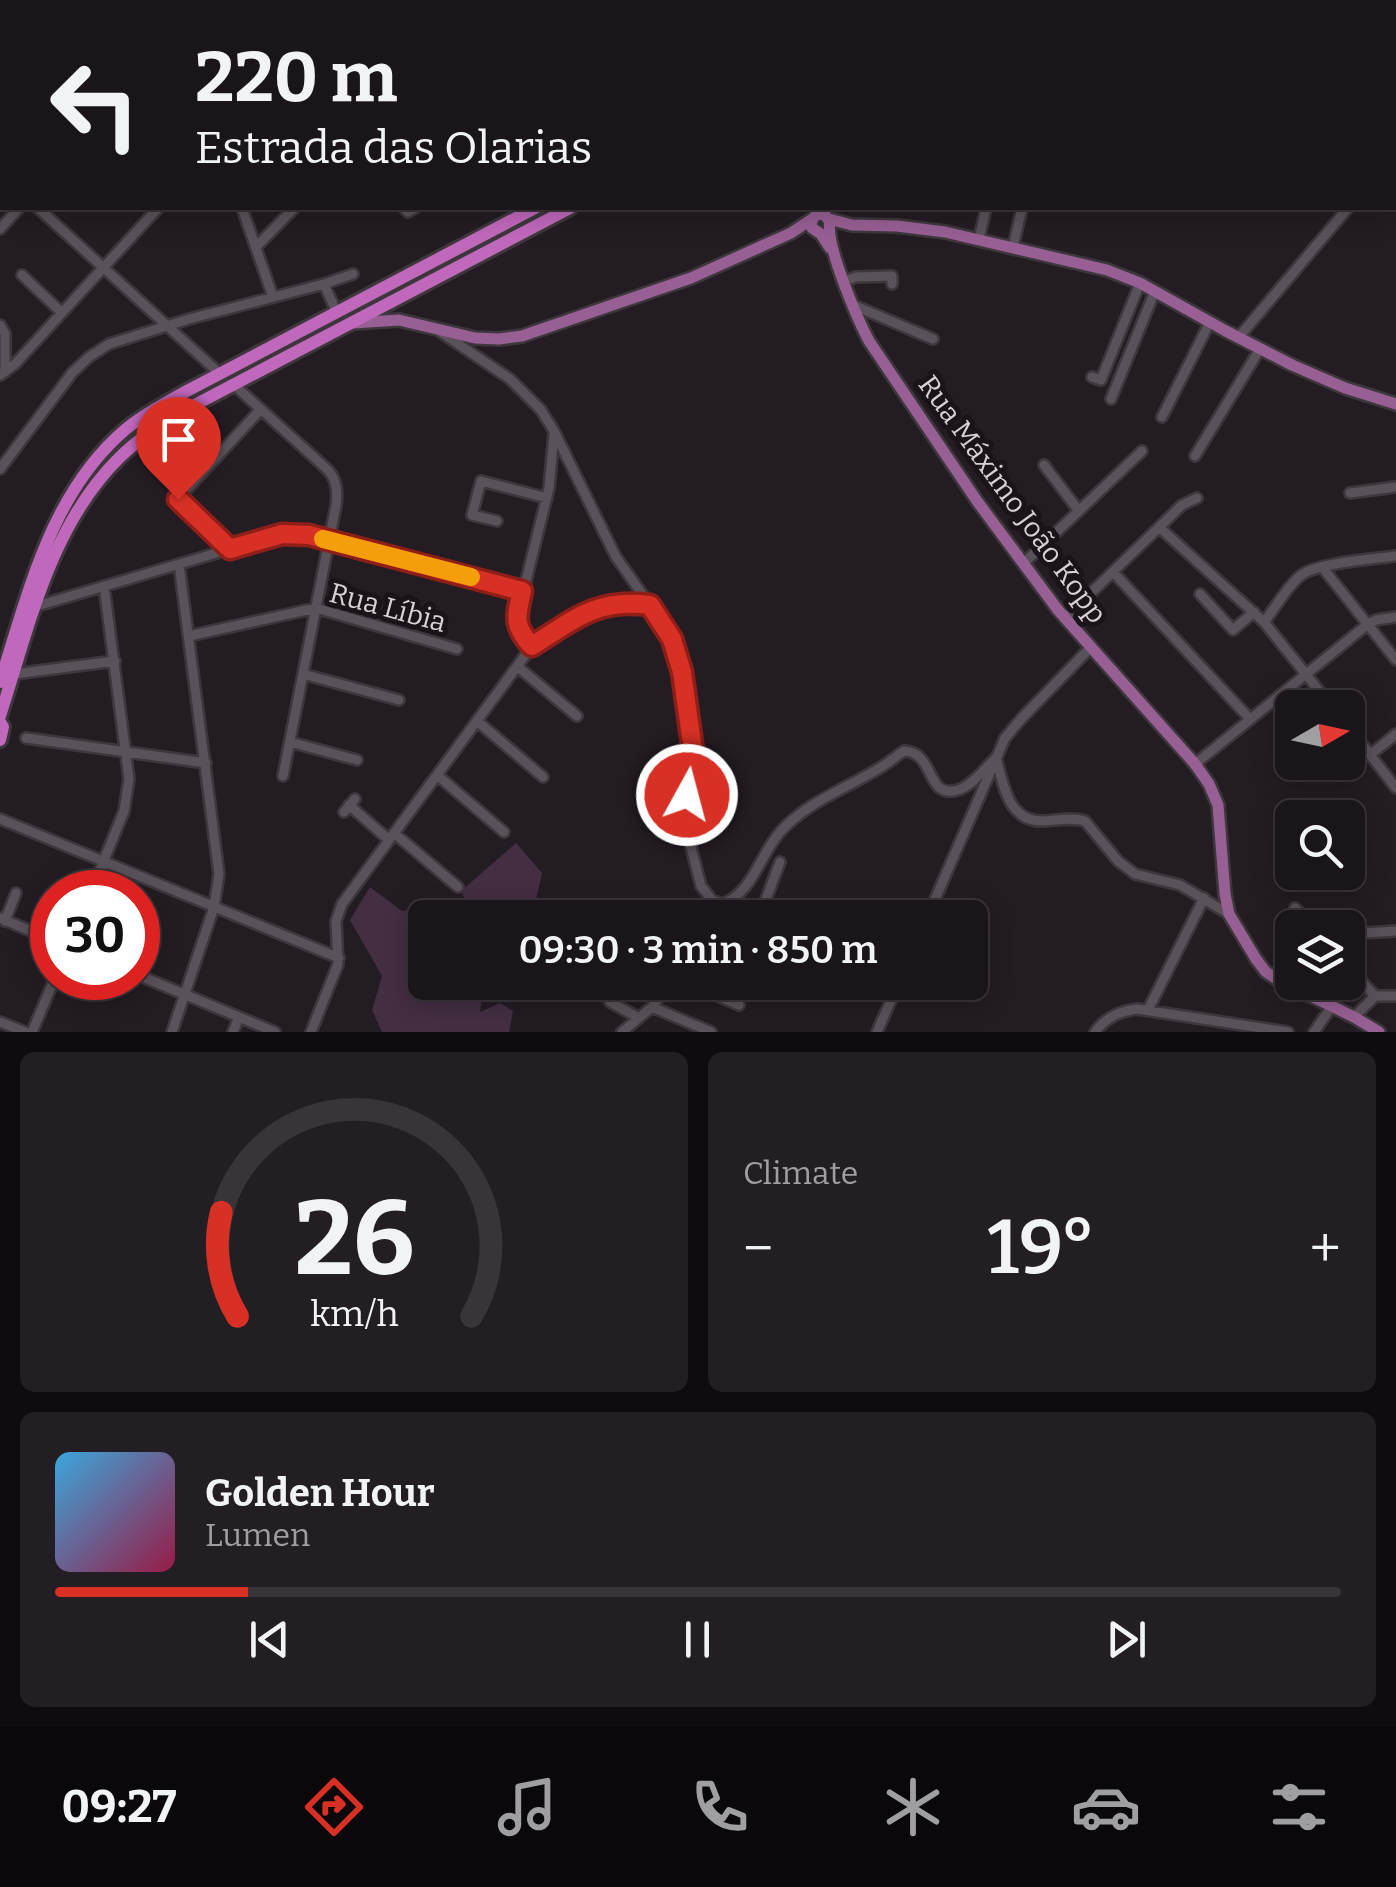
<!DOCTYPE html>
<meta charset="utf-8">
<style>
body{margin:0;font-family:Bitter,serif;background:#231e23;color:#f1f3f6;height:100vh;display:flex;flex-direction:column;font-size:38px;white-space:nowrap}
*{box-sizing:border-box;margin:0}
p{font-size:32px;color:#9f9fa2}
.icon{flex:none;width:55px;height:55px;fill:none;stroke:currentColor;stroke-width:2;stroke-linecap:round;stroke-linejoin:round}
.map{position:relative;height:1032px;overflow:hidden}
.details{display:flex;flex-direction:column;gap:20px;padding:20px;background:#0e0c0e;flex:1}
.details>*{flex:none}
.top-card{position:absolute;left:0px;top:0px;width:1398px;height:210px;box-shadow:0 5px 25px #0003,0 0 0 2px #383439;background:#1a151a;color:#f1f3f6;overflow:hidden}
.needle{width:65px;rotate:81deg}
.fabs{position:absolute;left:1275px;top:690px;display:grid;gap:20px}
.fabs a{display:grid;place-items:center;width:90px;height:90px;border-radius:15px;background:#1a151a;box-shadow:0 5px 25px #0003,0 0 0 2px #383439;font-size:50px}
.speed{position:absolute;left:30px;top:870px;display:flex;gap:20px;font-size:50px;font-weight:700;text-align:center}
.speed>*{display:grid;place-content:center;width:130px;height:130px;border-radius:50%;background:#1a151a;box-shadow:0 5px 25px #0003,0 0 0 2px #383439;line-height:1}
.speed .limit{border:15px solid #d22;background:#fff;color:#111}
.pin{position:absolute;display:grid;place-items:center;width:85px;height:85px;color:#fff;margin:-102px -42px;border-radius:50% 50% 50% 0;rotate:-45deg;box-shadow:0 0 10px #0007}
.pin .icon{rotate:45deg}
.me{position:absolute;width:110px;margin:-55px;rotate:7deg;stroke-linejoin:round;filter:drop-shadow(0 0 8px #0008)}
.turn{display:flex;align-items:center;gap:35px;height:210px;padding:0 30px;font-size:45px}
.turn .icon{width:130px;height:130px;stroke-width:2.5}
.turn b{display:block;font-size:70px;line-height:85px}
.big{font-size:75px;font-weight:600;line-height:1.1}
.details .widget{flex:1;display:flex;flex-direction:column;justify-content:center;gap:15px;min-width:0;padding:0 35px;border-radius:15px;background:#231e23}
.details .dial{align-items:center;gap:0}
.dial svg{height:260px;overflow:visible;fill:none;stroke:#383439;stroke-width:7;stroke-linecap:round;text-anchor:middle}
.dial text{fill:#f1f3f6;stroke:none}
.song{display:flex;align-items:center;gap:30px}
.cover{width:120px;height:120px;border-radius:15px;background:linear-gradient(135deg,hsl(200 70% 55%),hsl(340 70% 35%))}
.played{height:10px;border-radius:5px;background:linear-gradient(90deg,#d93025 15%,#383439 15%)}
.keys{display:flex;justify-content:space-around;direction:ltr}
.heat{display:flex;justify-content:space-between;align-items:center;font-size:55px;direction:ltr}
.details .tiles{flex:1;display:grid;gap:20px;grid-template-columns:1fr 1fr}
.widget:last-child{grid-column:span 2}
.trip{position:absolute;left:408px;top:900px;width:580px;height:100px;border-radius:15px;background:#1a151a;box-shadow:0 5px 25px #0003,0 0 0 2px #383439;font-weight:600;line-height:100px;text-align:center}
.menu{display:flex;height:160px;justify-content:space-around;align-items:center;background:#0a080a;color:#9f9fa2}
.menu .icon{width:70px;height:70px}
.menu .active{color:#d93025}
.menu b{font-size:45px;color:#f1f3f6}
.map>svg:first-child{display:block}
.green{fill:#442e42}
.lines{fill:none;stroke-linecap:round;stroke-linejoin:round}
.minor-casing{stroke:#3d373c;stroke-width:14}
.major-casing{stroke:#3d373c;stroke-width:16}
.highway-casing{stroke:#3d373c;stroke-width:18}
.minor{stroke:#5a525a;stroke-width:9}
.major{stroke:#975f94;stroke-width:11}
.highway{stroke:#c068bb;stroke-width:12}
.route-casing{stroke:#8d1f18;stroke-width:25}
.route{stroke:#d93025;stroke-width:18}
.slow{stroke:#f59e0b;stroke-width:18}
.labels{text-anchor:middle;stroke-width:10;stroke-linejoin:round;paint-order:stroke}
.street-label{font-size:28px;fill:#d6d1d6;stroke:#1a1319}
</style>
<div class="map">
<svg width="1396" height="1032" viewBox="0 0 1396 1032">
<rect width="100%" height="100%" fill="#231c23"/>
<path class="green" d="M516 843 542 873 532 917H463L470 911 461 891Z
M370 887 402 911 444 905 454 917 425 918V982L484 983 480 1012 500 1003 513 1011 509 1032H382L372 1010 382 976 350 920Z"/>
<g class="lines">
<g class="minor-casing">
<path id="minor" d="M175 0 178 2
M359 0 362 2
M450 0 453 2
M63 2 66 0
M203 2 206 0
M344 2 346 0
M480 2 482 0
M916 2 918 0
M1304 2 1305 0
M0 7 2 9
M0 72 2 69
M1395 156H1396
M0 172 2 175
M38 208 219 373
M242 208 273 297
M404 208 408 212 415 208
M0 229 19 208
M979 239 986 208
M256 247 294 208
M1013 247 1022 208
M22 275 62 313
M844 281 856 277 892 276V284
M324 284 353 274
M853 305 933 339
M0 325 5 334V372
M439 331 510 379 541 410 554 431 616 557 669 632 682 672 693 742V759L686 808 688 835 701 886 712 900 722 904C752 894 760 855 780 832 807 802 845 789 878 769 887 764 895 757 904 751 936 752 925 800 958 790 972 786 986 767 996 758
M1238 338 1348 208
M0 375 15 364 158 208
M1092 377 1101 380 1140 283
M233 384 328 470C337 480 338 492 336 505L283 776
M1111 399 1155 291
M1162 417 1210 322
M1195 456 1260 349
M1044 465 1079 511
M0 469 72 373 89 357 109 344 189 319 324 284 336 311
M1350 493 1396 487
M497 521 472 515 481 481 547 498
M1159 527 1264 622 1333 708
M230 549 178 499 261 409
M1024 563 1142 451
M1322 567 1396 660
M1113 572 1250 719
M1200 594 1233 630 1254 612
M37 606 271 537 292 533 309 535 523 591
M1065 618 1182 505 1197 498
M1264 622C1276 607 1286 588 1300 576 1315 563 1374 559 1396 556
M189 636 316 608 457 649
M532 646 521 634 517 617 549 488 554 434
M518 667 577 716
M14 674 115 661
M303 674 399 700
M477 721 543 777
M1348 726 1396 788
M26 738 206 763
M290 742 357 760
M1370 755 1396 734
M996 758C1004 786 1008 823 1045 821 1059 820 1072 817 1085 821L1118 861 1135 874 1180 885 1229 914
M1195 764 1368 624 1376 620 1396 617
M437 775 504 832
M349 805 389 840
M344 812 355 799
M0 819 339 958
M394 833 458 887
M91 892 124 811 129 779 104 586
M1295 908 1313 928
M0 918 52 940
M705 918 712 900
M759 918 780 862
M927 918 1005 738 1021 719 1091 647
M5 921 16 893
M39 934 50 908
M1348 934 1396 931
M1348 966 1375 996H1396
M138 975 275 1032
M686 982 739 1005
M610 1002 639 1018
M652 1007 711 1032
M1148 1010 1204 898
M1354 1017 1375 996
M0 1022 25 1032
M32 1032 55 978
M172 1032 214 907 219 874 179 564
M233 1032 239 1017
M311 1032 338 964 336 921 342 904 532 646 583 614 603 606 623 603 650 605
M622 1032 652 1007 670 982
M877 1032 899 982
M1095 1032C1105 1018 1119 1011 1137 1009L1288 1032
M1314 1032 1332 1006"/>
</g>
<g class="major-casing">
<path id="major" d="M543 0 546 2
M890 2V0
M819 214 825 215 830 222C825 244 857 318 869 341L977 501 1058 610 1195 764 1209 784 1218 805 1225 894 1229 914 1256 959 1266 972 1278 980 1354 1017 1379 1032
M815 216 811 222 812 228 821 234 830 248
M829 219 852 225 897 226 945 232 1107 270 1140 283 1224 330 1292 365 1345 388 1396 404
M353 323 399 320 475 338 499 339 522 336 691 278 791 233 812 219"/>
</g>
<g class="highway-casing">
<path id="highway" d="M654 0 655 2
M685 0V2
M1032 0 1033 2
M1395 74H1396
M0 682C29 592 51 492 126 429 144 414 165 403 185 392L535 208
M0 716C29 627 50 526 119 458 140 437 164 422 189 408L570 208
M0 722 3 727 0 740"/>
</g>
<use href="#minor" class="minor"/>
<use href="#major" class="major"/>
<use href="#highway" class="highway"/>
</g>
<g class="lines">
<g class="route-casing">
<path id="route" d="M178 499 230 549 282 534 309 535 522 591C516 617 513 626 532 646 575 619 597 598 650 605L672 639 682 672 693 751 687 795"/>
</g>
<use href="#route" class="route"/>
<path class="slow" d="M323 539 471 577"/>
</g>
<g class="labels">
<g class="street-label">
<text transform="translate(1013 499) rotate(54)" y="10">Rua Máximo João Kopp</text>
<text transform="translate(388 607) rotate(15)" y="10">Rua Líbia</text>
</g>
</g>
</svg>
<div class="fabs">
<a><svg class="needle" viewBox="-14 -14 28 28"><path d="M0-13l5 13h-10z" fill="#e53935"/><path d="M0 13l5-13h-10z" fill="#9f9fa2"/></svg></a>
<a><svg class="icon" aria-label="search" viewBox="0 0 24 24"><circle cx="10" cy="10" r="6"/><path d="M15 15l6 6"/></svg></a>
<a><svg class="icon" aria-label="layers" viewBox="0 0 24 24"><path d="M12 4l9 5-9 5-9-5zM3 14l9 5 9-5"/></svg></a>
</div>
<div class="speed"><div class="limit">30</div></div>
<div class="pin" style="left:178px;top:499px;background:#d93025"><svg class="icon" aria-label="arrive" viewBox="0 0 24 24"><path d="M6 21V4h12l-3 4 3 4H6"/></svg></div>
<svg class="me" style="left:687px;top:795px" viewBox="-20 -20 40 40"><circle r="17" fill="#d93025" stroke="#fff" stroke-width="3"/><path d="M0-11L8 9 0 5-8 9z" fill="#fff"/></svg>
<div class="trip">09:30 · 3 min · 850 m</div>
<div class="top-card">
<div class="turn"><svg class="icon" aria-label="left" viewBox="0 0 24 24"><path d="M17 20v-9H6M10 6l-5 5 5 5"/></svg><div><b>220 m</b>Estrada das Olarias</div></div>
</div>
</div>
<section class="details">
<div class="tiles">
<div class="widget dial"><svg viewBox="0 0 100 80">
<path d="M14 69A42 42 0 1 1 86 69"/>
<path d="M14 69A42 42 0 0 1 9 37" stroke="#d93025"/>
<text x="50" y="56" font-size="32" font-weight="700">26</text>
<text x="50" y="72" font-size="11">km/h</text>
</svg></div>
<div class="widget"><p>Climate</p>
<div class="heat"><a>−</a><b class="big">19°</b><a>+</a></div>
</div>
<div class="widget">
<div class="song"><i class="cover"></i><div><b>Golden Hour</b><p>Lumen</p></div></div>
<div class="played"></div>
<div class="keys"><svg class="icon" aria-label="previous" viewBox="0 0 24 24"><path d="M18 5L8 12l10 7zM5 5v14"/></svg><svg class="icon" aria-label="pause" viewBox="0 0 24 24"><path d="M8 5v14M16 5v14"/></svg><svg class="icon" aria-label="next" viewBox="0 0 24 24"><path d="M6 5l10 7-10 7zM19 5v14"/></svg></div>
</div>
</div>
</section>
<nav class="menu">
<b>09:27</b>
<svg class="icon active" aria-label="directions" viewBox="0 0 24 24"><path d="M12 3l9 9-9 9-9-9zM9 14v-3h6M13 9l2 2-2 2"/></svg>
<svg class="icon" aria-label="music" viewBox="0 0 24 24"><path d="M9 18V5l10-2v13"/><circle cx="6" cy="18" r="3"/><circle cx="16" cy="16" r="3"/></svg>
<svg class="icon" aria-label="phone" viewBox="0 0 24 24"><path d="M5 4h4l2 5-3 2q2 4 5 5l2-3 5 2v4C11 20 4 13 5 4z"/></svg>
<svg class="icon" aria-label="climate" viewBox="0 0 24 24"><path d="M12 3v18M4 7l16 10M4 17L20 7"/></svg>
<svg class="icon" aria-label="car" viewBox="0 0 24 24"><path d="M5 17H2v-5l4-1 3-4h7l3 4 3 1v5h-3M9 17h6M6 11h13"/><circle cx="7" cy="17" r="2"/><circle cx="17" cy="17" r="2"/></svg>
<svg class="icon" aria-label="filters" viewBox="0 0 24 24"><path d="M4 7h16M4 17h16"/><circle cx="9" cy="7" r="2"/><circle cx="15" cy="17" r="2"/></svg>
</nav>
